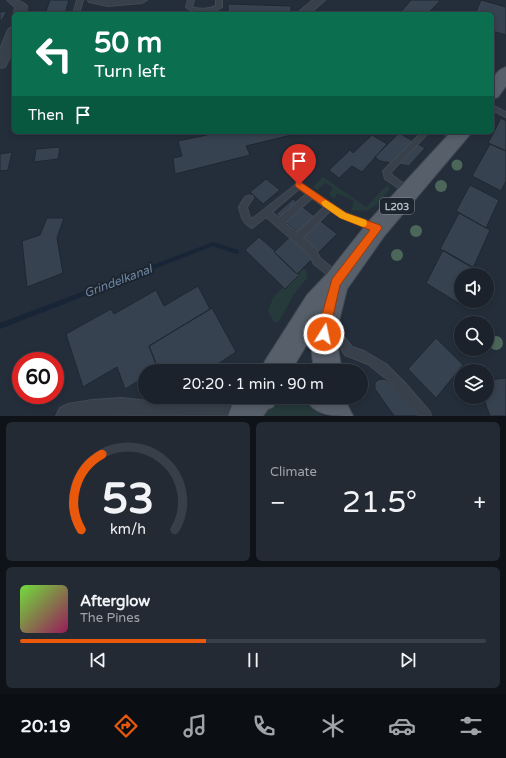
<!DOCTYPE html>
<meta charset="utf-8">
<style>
body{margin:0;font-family:"Varela Round",sans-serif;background:#242a34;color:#f1f3f6;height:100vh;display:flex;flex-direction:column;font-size:15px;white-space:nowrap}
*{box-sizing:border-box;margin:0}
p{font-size:13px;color:#a0a4a9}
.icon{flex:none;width:22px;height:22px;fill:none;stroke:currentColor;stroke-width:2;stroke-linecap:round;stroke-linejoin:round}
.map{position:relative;height:416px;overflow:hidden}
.side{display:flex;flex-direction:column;gap:6px;padding:6px;background:#0f1318;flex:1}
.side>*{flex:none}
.guide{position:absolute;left:12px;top:12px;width:482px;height:122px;border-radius:6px;box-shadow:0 2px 6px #0003,0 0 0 1px #393f48;background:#0b6e4f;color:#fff;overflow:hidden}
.tools{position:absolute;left:454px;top:268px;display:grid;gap:8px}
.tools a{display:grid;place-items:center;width:40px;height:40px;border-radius:50%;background:#1b222c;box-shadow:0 2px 6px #0003,0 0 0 1px #393f48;font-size:20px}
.speed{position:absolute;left:12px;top:352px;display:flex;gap:8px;font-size:20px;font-weight:700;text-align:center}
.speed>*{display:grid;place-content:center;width:52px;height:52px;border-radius:50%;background:#1b222c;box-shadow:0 2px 6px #0003,0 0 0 1px #393f48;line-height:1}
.speed .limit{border:6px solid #d22;background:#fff;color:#111}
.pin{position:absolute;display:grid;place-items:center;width:34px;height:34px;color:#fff;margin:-41px -17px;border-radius:50% 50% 50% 0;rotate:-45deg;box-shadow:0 0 4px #0007}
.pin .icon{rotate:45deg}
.me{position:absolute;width:44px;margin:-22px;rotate:10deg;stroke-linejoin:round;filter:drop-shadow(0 0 3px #0008)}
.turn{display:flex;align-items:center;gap:14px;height:84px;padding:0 16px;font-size:18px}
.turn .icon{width:52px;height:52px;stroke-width:2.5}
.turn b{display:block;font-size:28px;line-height:34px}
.then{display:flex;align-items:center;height:38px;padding:0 16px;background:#0003;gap:8px;font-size:15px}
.big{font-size:30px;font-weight:600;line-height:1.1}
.side .widget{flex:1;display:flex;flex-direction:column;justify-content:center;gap:6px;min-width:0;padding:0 14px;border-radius:6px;background:#242a34}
.side .dial{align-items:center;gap:0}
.dial svg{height:104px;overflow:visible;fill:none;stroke:#393f48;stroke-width:7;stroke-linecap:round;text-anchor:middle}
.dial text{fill:#f1f3f6;stroke:none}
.song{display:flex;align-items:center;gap:12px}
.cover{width:48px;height:48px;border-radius:6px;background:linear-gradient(135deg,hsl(100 70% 55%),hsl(330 70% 35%))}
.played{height:4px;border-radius:2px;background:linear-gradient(90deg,#ea580c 40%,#393f48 40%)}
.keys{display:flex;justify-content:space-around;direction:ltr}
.heat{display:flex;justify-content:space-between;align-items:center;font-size:22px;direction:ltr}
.side .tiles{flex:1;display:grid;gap:6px;grid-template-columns:1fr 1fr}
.widget:last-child{grid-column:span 2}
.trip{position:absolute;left:138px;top:364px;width:230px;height:40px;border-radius:20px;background:#1b222c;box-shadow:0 2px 6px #0003,0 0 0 1px #393f48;font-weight:600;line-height:40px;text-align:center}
.menu{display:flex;height:64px;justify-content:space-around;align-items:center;background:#0b0e12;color:#a0a4a9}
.menu .icon{width:28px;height:28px}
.menu .active{color:#ea580c}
.menu b{font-size:18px;color:#f1f3f6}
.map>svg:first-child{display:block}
.green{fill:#26393b}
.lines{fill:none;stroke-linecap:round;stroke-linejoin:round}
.stream{fill:#182537;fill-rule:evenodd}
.building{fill:#374250;stroke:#1f2731}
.lane-casing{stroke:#414953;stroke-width:2}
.street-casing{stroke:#414953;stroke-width:2}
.primary-casing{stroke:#414953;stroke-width:2}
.lane{fill:#38404b;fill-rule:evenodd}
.street{fill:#38404b;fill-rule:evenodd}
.primary{fill:#565f6a;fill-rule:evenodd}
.tree{fill:#4c675a}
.route{fill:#ea580c;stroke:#983908}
.slow{fill:#f59e0b}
.labels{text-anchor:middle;stroke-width:4;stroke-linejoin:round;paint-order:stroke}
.shield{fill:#1d252f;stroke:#868e99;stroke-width:1}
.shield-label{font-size:10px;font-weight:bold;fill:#b3bbc6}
.water-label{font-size:12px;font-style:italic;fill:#6e85a3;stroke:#1d252f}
</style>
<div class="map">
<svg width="506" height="416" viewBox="0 0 506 416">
<rect width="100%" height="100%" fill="#242e3a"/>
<path class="green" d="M323 177 366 207 388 184 390 189C376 204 374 214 351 210L354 201 337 193 334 199 329 194 333 188 325 183 317 190 313 187Z
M302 267 306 271 307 278 294 294 278 323 274 322 268 311 273 298Z
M299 402 313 408 324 416H259C269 404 285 403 299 402Z"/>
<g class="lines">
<path class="stream" d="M213 242 238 250 239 252 238 254H236L213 246 0 329V323Z"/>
</g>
<path class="building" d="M50 0H69L65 14H45Z
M411 0H438L440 1 427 14H399Z
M481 0 506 7V35L492 31V14H475Z
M228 4 291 6V14H228Z
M7 11 2 20 0 21V12Z
M119 12H143L181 14H118Z
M501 118 506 121V151L488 143Z
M206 132H304L246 146 250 155 175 174 173 158 182 156 178 141 207 135Z
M399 133 425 148 409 166 380 161 375 157Z
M372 135 387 144 362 172 352 166 339 178 329 170 350 150 353 153Z
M490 144 506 151V181L501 191 472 176Z
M60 147 58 159 34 162 36 149Z
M12 152 8 170 0 171V154Z
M266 179 280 190 263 204 250 192Z
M470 185 499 200 486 228 456 211Z
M293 199 337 234 297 274 274 252 296 231 276 214Z
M459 213 490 230 473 268 440 249Z
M47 218H64L57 238 63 273 27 287 22 241 40 235Z
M259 237 275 251 274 252 297 274 298 273 300 274 285 289 245 250Z
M443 250 476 269 473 275H461L462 301 460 304 426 283Z
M198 286 210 309 149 346 158 369 154 371H145V377L125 389 117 367 83 387 66 334 111 309 114 314 156 290 164 306Z
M212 308 236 352 207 371H159L149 346Z
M436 338 463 365 436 398 408 369Z
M506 378V416H490L483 397H487V380Z
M383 379 387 380 418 416H394L375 389V383L378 380Z"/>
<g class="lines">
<g class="lane-casing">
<path id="lane" d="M77 0H83L79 14H73Z
M188 0H194L192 7C198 10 210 9 216 6V0H222V7C213 14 194 15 186 7Z
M492 105 506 112V117L492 110Z
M422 132H429L391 172 392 175 412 190 413 192 412 194 409 195 385 179 383 171Z
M441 132C448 132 455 133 461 139L457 142 455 141Z
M299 182 346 213 379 225 380 228 379 231 376 232 340 217 330 211 303 238 315 248 320 258 340 274 341 277 340 280 337 281 334 280 314 264 309 254 266 217 252 228C243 224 241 216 239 207 242 202 245 193 252 196L253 198 247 207 249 215 252 219ZM299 189 306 194 279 218 272 212ZM312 198 324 207 297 233 285 223Z
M329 324 342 334 352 347 364 351 386 364 405 383 430 412 431 416H419L388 380 368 364 345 355 336 340 326 332 324 329 326 326Z"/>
</g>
<g class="street-casing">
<path id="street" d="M7 0C15 0 21 0 27 6L26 14H14L15 7Z
M88 0H147L142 3 108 6 89 2Z
M313 0H325L309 14H296Z
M14 26C14 41 13 54 5 67L0 68V49L8 30 10 28Z
M234 397H252L257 399 260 407 257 415 56 416 60 408 68 404 92 400 121 398 168 403Z"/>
</g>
<g class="primary-casing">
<path id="primary" d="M506 67V86L498 97 492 99C492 86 491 72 506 67Z
M451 132H472L385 235 347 289 338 325 337 343 342 371H314L310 339 291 371H261L265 361 307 295 327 274 369 221Z
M240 397H278L273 407 268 409 263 416H228L232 405Z
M304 397H342L345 400 353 416C330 416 315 416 304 397Z"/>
</g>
<use href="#lane" class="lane"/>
<use href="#street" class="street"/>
<use href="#primary" class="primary"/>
</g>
<g class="tree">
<circle cx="457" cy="165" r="5.5"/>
<circle cx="441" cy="186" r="6"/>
<circle cx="416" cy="231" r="6"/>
<circle cx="397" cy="255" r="6"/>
<circle cx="496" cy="343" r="7"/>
</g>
<path class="route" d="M299 181 346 213 380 225 382 228 340 285 328 338 324 340 320 338 318 334 319 325 332 279 370 230 340 218 296 187 295 185 296 182Z"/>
<path class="slow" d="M326 200 346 213 366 220 367 223 366 226 363 227 340 218 323 206 321 203 323 201Z"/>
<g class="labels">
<rect class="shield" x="380" y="198" width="34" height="16" rx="3"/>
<g class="shield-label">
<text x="397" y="210">L203</text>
</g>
<g class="water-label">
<text transform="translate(118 281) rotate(-21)" y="4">Grindelkanal</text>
</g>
</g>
</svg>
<div class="tools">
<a><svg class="icon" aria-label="sound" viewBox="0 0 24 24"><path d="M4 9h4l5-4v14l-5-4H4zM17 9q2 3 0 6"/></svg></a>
<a><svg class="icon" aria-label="search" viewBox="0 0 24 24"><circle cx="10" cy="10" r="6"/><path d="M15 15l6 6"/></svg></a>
<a><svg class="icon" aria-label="layers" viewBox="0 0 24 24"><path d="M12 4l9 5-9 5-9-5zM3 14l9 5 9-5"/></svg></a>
</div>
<div class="speed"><div class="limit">60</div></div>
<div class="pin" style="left:299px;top:185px;background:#d93025"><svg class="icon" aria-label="arrive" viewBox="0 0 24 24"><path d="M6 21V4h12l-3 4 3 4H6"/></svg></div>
<svg class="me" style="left:324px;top:334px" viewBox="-20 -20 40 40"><circle r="17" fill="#ea580c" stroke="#fff" stroke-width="3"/><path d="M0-11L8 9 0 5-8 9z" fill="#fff"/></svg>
<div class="trip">20:20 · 1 min · 90 m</div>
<div class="guide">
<div class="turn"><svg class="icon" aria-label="left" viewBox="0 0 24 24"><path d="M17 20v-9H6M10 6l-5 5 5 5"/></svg><div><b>50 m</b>Turn left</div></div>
<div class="then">Then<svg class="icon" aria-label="arrive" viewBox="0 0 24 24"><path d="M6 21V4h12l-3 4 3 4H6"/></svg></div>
</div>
</div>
<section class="side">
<div class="tiles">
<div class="widget dial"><svg viewBox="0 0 100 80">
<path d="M14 69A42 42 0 1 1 86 69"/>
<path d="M14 69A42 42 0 0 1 30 11" stroke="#ea580c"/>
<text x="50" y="56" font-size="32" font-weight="700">53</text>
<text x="50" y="72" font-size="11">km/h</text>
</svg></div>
<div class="widget"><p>Climate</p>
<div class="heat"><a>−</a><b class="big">21.5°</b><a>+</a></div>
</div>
<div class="widget">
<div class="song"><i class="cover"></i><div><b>Afterglow</b><p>The Pines</p></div></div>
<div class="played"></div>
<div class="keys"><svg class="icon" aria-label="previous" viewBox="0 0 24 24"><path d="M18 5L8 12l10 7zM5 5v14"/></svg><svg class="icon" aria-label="pause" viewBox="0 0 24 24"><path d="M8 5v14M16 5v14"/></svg><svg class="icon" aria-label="next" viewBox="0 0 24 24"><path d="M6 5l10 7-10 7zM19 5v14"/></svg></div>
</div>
</div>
</section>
<nav class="menu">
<b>20:19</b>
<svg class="icon active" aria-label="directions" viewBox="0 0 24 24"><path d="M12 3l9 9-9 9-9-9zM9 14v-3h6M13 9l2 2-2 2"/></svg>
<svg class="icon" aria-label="music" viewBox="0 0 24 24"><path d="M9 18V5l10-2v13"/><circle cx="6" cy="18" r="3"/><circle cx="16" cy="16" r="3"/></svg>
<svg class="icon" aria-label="phone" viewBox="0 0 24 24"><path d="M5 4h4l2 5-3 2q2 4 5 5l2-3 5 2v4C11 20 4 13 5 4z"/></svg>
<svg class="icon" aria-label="climate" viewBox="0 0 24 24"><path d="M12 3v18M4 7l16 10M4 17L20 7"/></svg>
<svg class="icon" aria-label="car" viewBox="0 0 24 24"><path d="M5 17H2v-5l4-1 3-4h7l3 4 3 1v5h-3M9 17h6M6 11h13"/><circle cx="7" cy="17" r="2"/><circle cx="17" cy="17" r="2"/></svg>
<svg class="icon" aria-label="filters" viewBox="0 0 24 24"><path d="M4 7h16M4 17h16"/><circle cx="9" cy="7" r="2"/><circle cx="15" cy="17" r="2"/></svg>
</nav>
